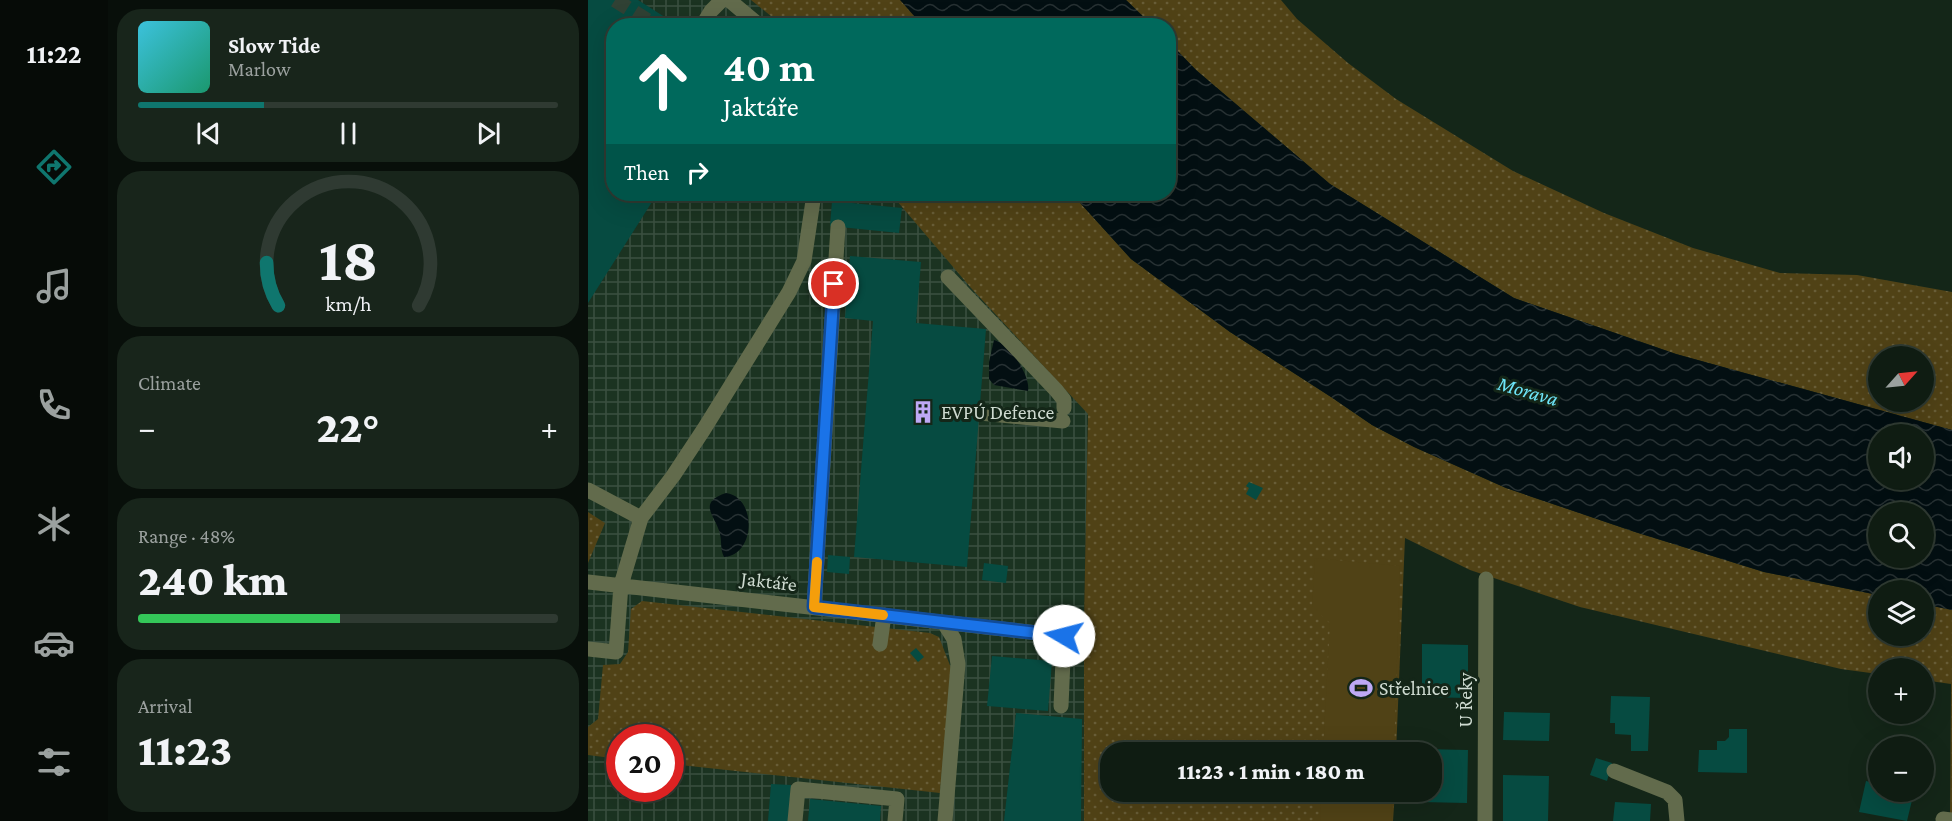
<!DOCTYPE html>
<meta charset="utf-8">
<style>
body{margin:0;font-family:"Crimson Pro",serif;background:#18251b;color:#f1f3f6;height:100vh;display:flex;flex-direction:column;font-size:22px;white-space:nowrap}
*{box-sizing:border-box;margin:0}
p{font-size:20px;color:#9ba19f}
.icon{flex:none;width:33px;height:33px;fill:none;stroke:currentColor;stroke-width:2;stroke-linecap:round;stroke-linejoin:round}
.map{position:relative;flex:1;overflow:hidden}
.side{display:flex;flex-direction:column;gap:9px;padding:9px;background:#080f0a;width:480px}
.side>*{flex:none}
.hud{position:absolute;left:18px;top:18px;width:570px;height:183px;border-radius:24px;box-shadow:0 6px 24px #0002,0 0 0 2px #2f3a32;background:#00695c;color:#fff;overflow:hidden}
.needle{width:39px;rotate:63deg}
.buttons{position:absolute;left:1280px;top:346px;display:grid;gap:12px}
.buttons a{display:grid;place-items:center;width:66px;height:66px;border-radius:50%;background:#0f1c12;box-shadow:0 6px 24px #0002,0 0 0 2px #2f3a32;font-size:30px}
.speed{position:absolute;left:18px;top:724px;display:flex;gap:12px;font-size:30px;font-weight:700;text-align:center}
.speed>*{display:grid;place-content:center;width:78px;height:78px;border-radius:50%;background:#0f1c12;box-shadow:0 6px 24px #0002,0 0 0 2px #2f3a32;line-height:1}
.speed .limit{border:9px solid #d22;background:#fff;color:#111}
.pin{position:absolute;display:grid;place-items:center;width:51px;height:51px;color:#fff;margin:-26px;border:3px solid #fff;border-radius:50%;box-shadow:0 2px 6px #0007}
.me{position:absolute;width:66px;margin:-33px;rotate:278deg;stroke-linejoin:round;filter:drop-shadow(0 0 4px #0008)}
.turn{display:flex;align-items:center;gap:21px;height:126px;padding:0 18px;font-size:27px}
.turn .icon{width:78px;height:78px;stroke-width:2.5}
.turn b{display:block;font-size:42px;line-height:51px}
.then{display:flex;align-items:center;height:57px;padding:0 18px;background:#0003;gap:12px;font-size:22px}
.big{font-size:45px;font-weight:800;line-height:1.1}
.side .widget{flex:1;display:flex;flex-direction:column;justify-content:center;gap:9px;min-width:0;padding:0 21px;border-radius:24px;background:#18251b}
.side .dial{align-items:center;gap:0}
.dial svg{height:156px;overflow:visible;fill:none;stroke:#2f3a32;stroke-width:7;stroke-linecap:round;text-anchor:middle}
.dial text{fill:#f1f3f6;stroke:none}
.song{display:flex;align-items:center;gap:18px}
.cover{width:72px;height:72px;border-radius:9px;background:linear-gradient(135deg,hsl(190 70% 55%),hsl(160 70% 35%))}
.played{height:6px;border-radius:3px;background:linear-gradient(90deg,#0f766e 30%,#2f3a32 30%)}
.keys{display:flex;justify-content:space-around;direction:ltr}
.heat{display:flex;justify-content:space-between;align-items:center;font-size:33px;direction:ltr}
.charge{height:9px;border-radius:4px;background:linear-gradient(90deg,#34c759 48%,#2f3a32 0)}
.trip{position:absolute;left:512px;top:742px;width:342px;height:60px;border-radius:24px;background:#0f1c12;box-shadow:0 6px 24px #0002,0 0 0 2px #2f3a32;font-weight:800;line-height:60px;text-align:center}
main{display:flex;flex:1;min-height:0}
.tab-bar{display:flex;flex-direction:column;width:108px;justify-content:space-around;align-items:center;background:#060b07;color:#9ba19f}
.tab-bar .icon{width:42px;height:42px}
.tab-bar .active{color:#0f766e}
.tab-bar b{font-size:27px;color:#f1f3f6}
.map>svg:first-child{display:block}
.industrial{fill:url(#industrial-grid);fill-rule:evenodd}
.grass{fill:url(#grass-dots);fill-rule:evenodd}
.garden{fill:#504216}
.water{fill:url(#water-waves);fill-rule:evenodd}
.building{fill:#064b41}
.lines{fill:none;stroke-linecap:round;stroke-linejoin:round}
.minor-tunnel{stroke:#304134;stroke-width:15;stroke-dasharray:15 8;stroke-linecap:butt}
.minor{stroke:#626b4c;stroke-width:15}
.route-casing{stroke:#114b97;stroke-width:15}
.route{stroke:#1a73e8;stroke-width:10}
.slow{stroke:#f59e0b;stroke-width:10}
.labels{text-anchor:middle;stroke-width:6;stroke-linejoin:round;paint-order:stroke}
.poi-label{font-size:20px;fill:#cedad0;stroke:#142618;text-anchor:start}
.street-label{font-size:20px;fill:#cedad0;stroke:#142618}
.water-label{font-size:21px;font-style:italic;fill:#6ee6f9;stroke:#142618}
</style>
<main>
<nav class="tab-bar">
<b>11:22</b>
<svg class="icon active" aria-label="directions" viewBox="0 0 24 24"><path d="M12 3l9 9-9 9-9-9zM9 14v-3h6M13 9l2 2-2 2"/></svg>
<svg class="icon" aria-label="music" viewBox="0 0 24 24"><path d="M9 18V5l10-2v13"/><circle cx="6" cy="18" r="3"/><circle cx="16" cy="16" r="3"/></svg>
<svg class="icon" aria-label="phone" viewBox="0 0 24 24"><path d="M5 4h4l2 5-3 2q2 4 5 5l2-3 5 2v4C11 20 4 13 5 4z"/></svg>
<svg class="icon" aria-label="climate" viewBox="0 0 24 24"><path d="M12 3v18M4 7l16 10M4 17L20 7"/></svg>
<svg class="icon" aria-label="car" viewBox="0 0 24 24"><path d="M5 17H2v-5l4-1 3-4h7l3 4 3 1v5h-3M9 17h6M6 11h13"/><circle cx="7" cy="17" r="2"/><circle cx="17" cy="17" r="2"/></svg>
<svg class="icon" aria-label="filters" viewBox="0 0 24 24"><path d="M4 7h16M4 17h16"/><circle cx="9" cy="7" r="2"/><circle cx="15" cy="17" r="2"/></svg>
</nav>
<section class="side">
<div class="widget">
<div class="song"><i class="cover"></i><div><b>Slow Tide</b><p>Marlow</p></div></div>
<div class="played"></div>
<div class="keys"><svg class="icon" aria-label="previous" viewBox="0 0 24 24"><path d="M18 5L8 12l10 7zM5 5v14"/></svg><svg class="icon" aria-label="pause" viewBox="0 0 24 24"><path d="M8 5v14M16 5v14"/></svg><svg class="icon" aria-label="next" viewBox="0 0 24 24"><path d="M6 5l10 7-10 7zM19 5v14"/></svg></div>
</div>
<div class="widget dial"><svg viewBox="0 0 100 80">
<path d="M14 69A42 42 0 1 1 86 69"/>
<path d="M14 69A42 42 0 0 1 8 47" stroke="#0f766e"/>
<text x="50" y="56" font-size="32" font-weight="700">18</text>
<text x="50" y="72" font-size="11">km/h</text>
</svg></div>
<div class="widget"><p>Climate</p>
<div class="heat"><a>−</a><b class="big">22°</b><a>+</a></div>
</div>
<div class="widget"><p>Range · 48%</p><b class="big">240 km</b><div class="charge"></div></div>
<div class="widget"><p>Arrival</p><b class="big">11:23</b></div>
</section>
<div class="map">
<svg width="1364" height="821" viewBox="0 0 1364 821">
<defs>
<pattern id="industrial-grid" width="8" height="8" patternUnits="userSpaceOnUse" patternTransform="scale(1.5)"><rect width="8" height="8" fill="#1b3321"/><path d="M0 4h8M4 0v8" fill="none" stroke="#3b5040"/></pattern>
<pattern id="grass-dots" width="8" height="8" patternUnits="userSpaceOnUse" patternTransform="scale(1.5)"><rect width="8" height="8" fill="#504216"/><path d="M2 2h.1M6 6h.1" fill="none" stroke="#685d37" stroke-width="1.8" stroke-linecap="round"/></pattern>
<pattern id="water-waves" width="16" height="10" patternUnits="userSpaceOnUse" patternTransform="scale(1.5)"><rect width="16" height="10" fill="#030f12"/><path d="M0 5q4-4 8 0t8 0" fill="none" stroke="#273133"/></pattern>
</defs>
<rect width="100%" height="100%" fill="#142618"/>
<path class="industrial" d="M0 0H192L214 25 26 26V194H364L506 353 500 414 496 619V821H0ZM32 738H82V789H32Z"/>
<path class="grass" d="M163 0H313L335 25H194Z
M538 0H693L709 19 760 63 808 99 925 171 1016 213 1105 248 1192 273 1269 275 1364 292V430L1088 354 926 298 742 184 608 70 581 42 580 26 564 25ZM1290 357H1335V402H1290Z
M303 194H484L543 259 642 332 743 397 784 425 826 447 918 488 1047 532 1176 572 1290 595V636H1335V604L1364 610V821H1362L1363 684 1335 680V669H1290V674L1253 669 992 607 882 570 817 538 808 753H522V792H807L805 821H496V620L500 414 383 288Z
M0 512 17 523 0 563Z
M54 601 342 633 351 637 363 668 352 793 83 764 82 738H32L31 759 0 755V727L10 719 15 665 32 664 40 652 43 609Z"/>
<path class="garden" d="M727 558 812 566 806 753H735L742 623 724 607Z
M733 792H804L803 821H732Z"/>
<path class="water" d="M312 0H538L564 25H334Z
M581 42 608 70 742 184 926 298 1088 354 1364 430V610L1335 604V591H1290V595L1176 572 1047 532 918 488 826 447 784 425 743 397 642 332 543 259 484 194H580ZM1290 435H1335V480H1290ZM1290 513H1335V558H1290Z
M406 340C421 343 443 376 440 391L406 385 401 379V362Z
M138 493C169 497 168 555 136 557 132 549 134 543 132 534 128 516 108 503 138 493Z"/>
<path class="building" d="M0 0H50L91 26H26V194H69L0 303Z
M244 201 314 208 311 233 242 226Z
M262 256 333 262 328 323 398 329 379 567 266 557 285 321 257 318Z
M661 482 675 488 668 500 658 494 661 488 658 486Z
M240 555 262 557 261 574 239 572Z
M396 563 420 566 418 583 394 580Z
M834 644 880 645V698L834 697Z
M328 648 336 657 330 662 322 653Z
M404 656 464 661 460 711 399 706Z
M1023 696 1062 697 1060 751H1043V735L1027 734V723H1022Z
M916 712 962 713 961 741 915 740Z
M428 713 494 719 493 821H416Z
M1141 729H1159V773L1110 772 1111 750H1129V741H1137L1141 737Z
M834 749 880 750 879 803 833 802V792H843V753H834Z
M1008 758 1024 763 1019 781 1002 775Z
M915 775 961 776 960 821H915Z
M1278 781 1290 784V792H1330L1329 797 1325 796 1319 821 1271 812Z
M183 784 203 785 200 821H180Z
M222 799 293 806 292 821H220Z
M1027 802 1063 804 1062 821H1025Z"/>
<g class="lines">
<path class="minor-tunnel" d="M27 0 68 26"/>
<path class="minor" d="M141 0 172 26
M114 26 123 11 134 0
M360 277 468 390 476 400V408
M392 413 475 421
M0 490 53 518 85 476 116 429 201 292 216 261 226 194
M0 582 476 636 473 706
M226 607 250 227
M356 623 366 639 370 664 357 821
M292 644 296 615
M0 649 28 652 33 585 53 518
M1026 771 1079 792 1087 800 1089 821
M1355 819 1364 820
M207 821 210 789 309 799 307 821
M897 821 898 579"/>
</g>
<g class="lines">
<g class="route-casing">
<path id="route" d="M246 284 226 607 476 636"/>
</g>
<use href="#route" class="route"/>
<path class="slow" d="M229 562 226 607 295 615"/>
</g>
<defs>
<g id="building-bare" transform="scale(1.8)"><path d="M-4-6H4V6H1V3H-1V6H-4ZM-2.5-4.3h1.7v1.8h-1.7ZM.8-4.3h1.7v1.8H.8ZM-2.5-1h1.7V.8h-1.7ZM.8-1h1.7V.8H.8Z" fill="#bea9f5" stroke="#142618" stroke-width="2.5" paint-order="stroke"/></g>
<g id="stadium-bare" transform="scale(1.8)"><path d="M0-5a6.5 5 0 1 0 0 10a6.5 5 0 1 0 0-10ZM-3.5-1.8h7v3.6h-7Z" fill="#bea9f5" stroke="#142618" stroke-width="2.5" paint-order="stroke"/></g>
</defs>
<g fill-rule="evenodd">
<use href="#building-bare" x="335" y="412"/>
<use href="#stadium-bare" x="773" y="688"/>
</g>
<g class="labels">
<g class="poi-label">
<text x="353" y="419">EVPÚ Defence</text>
<text x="791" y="695">Střelnice</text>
</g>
<g class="street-label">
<text transform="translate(181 581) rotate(7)" y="7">Jaktáře</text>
<text transform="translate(877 700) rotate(-90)" y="7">U Řeky</text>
</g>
<g class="water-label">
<text transform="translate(940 391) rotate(16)" y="7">Morava</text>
</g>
</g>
</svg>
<div class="buttons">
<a><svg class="needle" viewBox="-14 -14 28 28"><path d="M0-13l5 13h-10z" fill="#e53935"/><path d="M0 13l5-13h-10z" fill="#9ba19f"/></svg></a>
<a><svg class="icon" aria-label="sound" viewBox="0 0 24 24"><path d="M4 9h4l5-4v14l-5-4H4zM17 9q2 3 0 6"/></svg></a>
<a><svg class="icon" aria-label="search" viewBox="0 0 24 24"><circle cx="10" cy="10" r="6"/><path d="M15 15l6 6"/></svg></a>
<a><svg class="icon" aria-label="layers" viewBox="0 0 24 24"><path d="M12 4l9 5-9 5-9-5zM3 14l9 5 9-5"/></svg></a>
<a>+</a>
<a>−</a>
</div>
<div class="speed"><div class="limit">20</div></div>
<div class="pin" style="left:246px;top:284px;background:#d93025"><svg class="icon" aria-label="arrive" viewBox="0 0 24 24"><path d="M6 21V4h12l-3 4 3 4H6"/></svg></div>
<svg class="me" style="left:476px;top:636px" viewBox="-20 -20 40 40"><circle r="19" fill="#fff"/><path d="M0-13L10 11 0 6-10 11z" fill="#1a73e8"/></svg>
<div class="trip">11:23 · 1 min · 180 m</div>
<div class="hud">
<div class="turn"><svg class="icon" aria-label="ahead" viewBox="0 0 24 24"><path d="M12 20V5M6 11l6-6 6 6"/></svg><div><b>40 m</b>Jaktáře</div></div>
<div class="then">Then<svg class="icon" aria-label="right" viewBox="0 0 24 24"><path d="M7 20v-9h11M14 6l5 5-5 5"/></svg></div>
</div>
</div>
</main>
